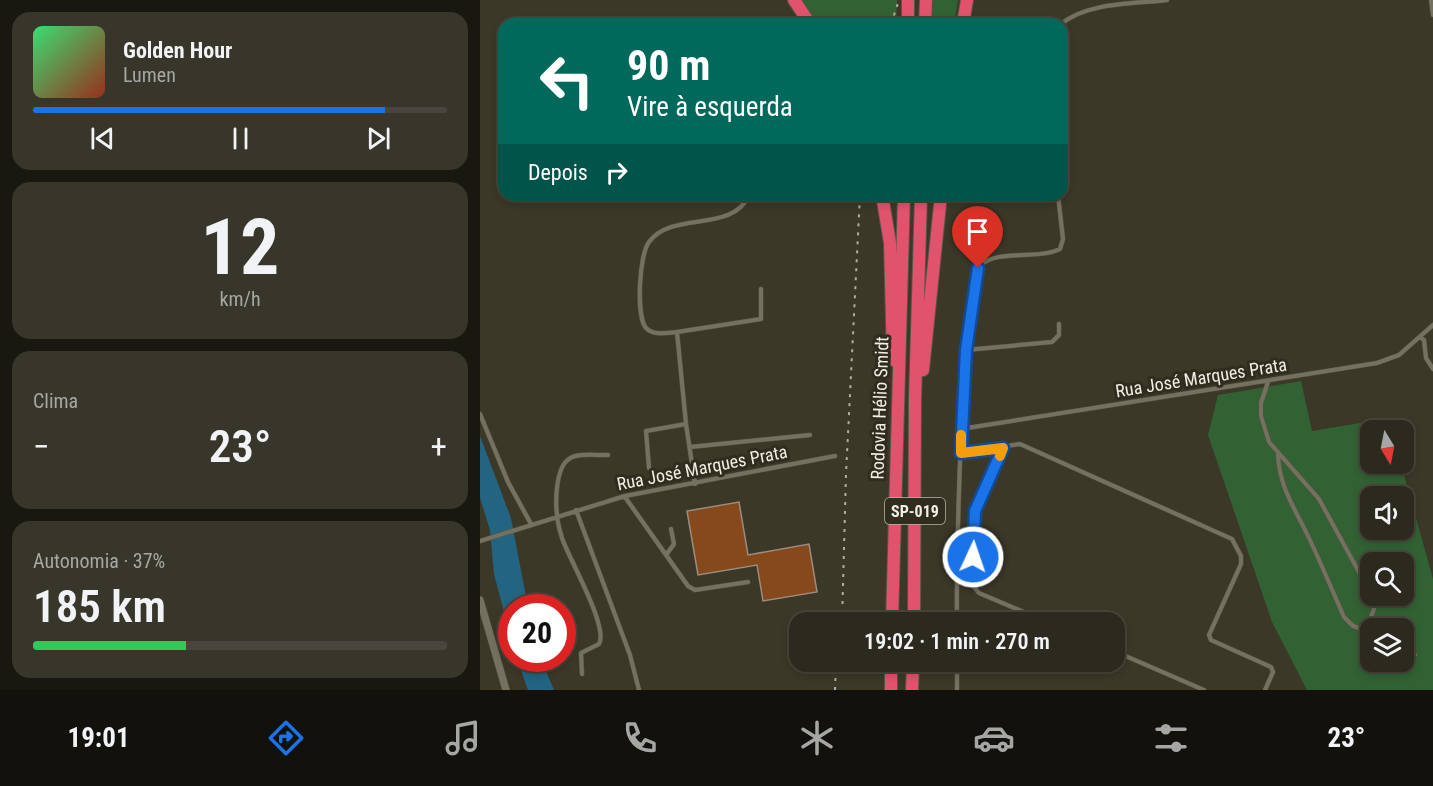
<!DOCTYPE html>
<html lang="pt">
<meta charset="utf-8">
<style>
body{margin:0;font-family:"Roboto Condensed",sans-serif;background:#38362b;color:#f1f3f6;height:100vh;display:flex;flex-direction:column;font-size:22px;white-space:nowrap}
*{box-sizing:border-box;margin:0}
p{font-size:20px;color:#a6a7a4}
.icon{flex:none;width:33px;height:33px;fill:none;stroke:currentColor;stroke-width:2;stroke-linecap:round;stroke-linejoin:round}
.map{position:relative;flex:1;overflow:hidden}
.side{display:flex;flex-direction:column;gap:12px;padding:12px;background:#181710;width:480px}
.side>*{flex:none}
.top-card{position:absolute;left:18px;top:18px;width:570px;height:183px;border-radius:18px;box-shadow:0 3px 9px #0003,0 0 0 2px #48463c;background:#00695c;color:#fff;overflow:hidden}
.needle{width:39px;rotate:170deg}
.tools{position:absolute;left:880px;top:420px;display:grid;gap:12px}
.tools a{display:grid;place-items:center;width:54px;height:54px;border-radius:12px;background:#2c2a1e;box-shadow:0 3px 9px #0003,0 0 0 2px #48463c;font-size:30px}
.speed{position:absolute;left:18px;top:594px;display:flex;gap:12px;font-size:30px;font-weight:700;text-align:center}
.speed>*{display:grid;place-content:center;width:78px;height:78px;border-radius:50%;background:#2c2a1e;box-shadow:0 3px 9px #0003,0 0 0 2px #48463c;line-height:1}
.speed .limit{border:9px solid #d22;background:#fff;color:#111}
.pin{position:absolute;display:grid;place-items:center;width:51px;height:51px;color:#fff;margin:-62px -26px;border-radius:50% 50% 50% 0;rotate:-45deg;box-shadow:0 0 6px #0007}
.pin .icon{rotate:45deg}
.me{position:absolute;width:66px;margin:-33px;rotate:3deg;stroke-linejoin:round;filter:drop-shadow(0 0 4px #0008)}
.turn{display:flex;align-items:center;gap:21px;height:126px;padding:0 30px;font-size:27px}
.turn .icon{width:78px;height:78px;stroke-width:2.5}
.turn b{display:block;font-size:42px;line-height:51px}
.then{display:flex;align-items:center;height:57px;padding:0 30px;background:#0003;gap:12px;font-size:22px}
.big{font-size:45px;font-weight:600;line-height:1.1}
.side .card{flex:1;display:flex;flex-direction:column;justify-content:center;gap:9px;min-width:0;padding:0 21px;border-radius:18px;background:#38362b}
.side .dial{align-items:center;gap:0}
.dial b{font-size:78px;line-height:1}
.song{display:flex;align-items:center;gap:18px}
.cover{width:72px;height:72px;border-radius:9px;background:linear-gradient(135deg,hsl(140 70% 55%),hsl(10 70% 35%))}
.played{height:6px;border-radius:3px;background:linear-gradient(90deg,#1a73e8 85%,#48463c 85%)}
.keys{display:flex;justify-content:space-around;direction:ltr}
.heat{display:flex;justify-content:space-between;align-items:center;font-size:33px;direction:ltr}
.charge{height:9px;border-radius:4px;background:linear-gradient(90deg,#34c759 37%,#48463c 0)}
.trip{position:absolute;left:309px;top:612px;width:336px;height:60px;border-radius:18px;background:#2c2a1e;box-shadow:0 3px 9px #0003,0 0 0 2px #48463c;font-weight:600;line-height:60px;text-align:center}
.menu{display:flex;height:96px;justify-content:space-around;align-items:center;background:#12110c;color:#a6a7a4}
.menu .icon{width:42px;height:42px}
.menu .selected{color:#1a73e8}
.menu b{font-size:27px;color:#f1f3f6}
main{display:flex;flex:1;min-height:0}
.map>svg:first-child{display:block}
.green{fill:#326134;fill-rule:evenodd}
.water{fill:#226481}
.building{fill:#85491c;stroke:#9d8c81;stroke-width:1.5}
.lines{fill:none;stroke-linecap:round;stroke-linejoin:round}
.lane-casing{stroke:#585547;stroke-width:5}
.street-casing{stroke:#585547;stroke-width:8}
.highway-casing{stroke:#585547;stroke-width:14}
.lane{stroke:#757160;stroke-width:4}
.street{stroke:#757160;stroke-width:7}
.highway{stroke:#e1526d;stroke-width:12}
.rail{stroke:#b0aea2;stroke-width:2;stroke-dasharray:3 6;stroke-linecap:butt}
.route-casing{stroke:#114b97;stroke-width:15}
.route{stroke:#1a73e8;stroke-width:10}
.slow{stroke:#f59e0b;stroke-width:10}
.labels{text-anchor:middle;stroke-width:6;stroke-linejoin:round;paint-order:stroke}
.shield{fill:#312d1e;stroke:#b7b5a9;stroke-width:1.5}
.shield-label{font-size:16px;font-weight:bold;fill:#f1efe5}
.street-label{font-size:18px;fill:#f1efe5;stroke:#312d1e}
</style>
<main>
<section class="side">
<div class="card">
<div class="song"><i class="cover"></i><div><b>Golden Hour</b><p>Lumen</p></div></div>
<div class="played"></div>
<div class="keys"><svg class="icon" aria-label="previous" viewBox="0 0 24 24"><path d="M18 5L8 12l10 7zM5 5v14"/></svg><svg class="icon" aria-label="pause" viewBox="0 0 24 24"><path d="M8 5v14M16 5v14"/></svg><svg class="icon" aria-label="next" viewBox="0 0 24 24"><path d="M6 5l10 7-10 7zM19 5v14"/></svg></div>
</div>
<div class="card dial"><b>12</b><p>km/h</p></div>
<div class="card"><p>Clima</p>
<div class="heat"><a>−</a><b class="big">23°</b><a>+</a></div>
</div>
<div class="card"><p>Autonomia · 37%</p><b class="big">185 km</b><div class="charge"></div></div>
</section>
<div class="map">
<svg width="953" height="690" viewBox="0 0 953 690">
<rect width="100%" height="100%" fill="#3b3828"/>
<path class="green" d="M318 0H417L416 24H333Z
M451 0H478L474 24H450Z
M821 381 832 431 910 418 913 430H891V464H921L953 579V690H827L792 622 728 435 738 395ZM891 496H924V530H891ZM891 562H924V596H891ZM891 628H924V662H891Z"/>
<path class="water" d="M0 436 31 518 48 607 32 608 31 639 14 574 10 530 0 498Z
M37 659H61L74 690H48Z"/>
<path class="building" d="M259 502 268 555 329 544 337 592 283 601 277 565 218 575 207 511Z"/>
<g class="lines">
<g class="lane-casing">
<path id="lane" d="M951 0 953 15
M581 24C608 2 654 4 687 0
M197 332 281 319V289
M940 337 944 340 946 358 953 369
M486 350 572 342 579 335V324
M788 382 781 403V416L789 442 839 499 891 594
M0 414 28 482 51 524
M481 429 897 363 919 355 953 325
M210 447 330 435
M523 448 495 511 494 587 499 593 567 622
M481 453 540 444 752 539 761 556V564L729 635 731 640 791 667 793 672 785 690
M798 455C799 486 815 509 828 536 841 563 852 590 864 617L873 626 891 632
M169 468 166 431 206 424
M215 484 206 424 197 332C189 333 173 336 166 328 156 316 159 255 169 242 193 210 252 234 269 195
M145 497 208 586 215 590 268 582
M96 510 150 655 159 690
M0 541 145 496 355 456
M186 555 194 544 191 529
M477 622C476 577 481 285 501 265 518 249 557 260 580 249L583 239 578 195
M886 630 894 609 892 596
M924 645 935 655
M634 651 724 690
M477 662V690
M102 674 101 653 119 644C129 627 89 559 82 538 76 520 75 506 77 488 81 450 96 455 128 455"/>
</g>
<g class="street-casing">
<path id="street" d="M0 600 26 690"/>
</g>
<g class="highway-casing">
<path id="highway" d="M314 0 330 24
M428 24V0
M445 24 446 0
M483 24 487 0
M402 195 410 243 413 360
M443 370 461 195
M412 622 424 195
M434 622 435 400 441 195
M411 690V662
M432 690 433 662"/>
</g>
<use href="#lane" class="lane"/>
<use href="#street" class="street"/>
<use href="#highway" class="highway"/>
<path class="rail" d="M411 24 419 0
M362 622 366 474 380 195
M355 690 356 662"/>
</g>
<g class="lines">
<g class="route-casing">
<path id="route" d="M493 557 495 511 523 448 481 453 486 350 498 268"/>
</g>
<use href="#route" class="route"/>
<path class="slow" d="M481 435V453L523 448 520 456"/>
</g>
<g class="labels">
<rect class="shield" x="405" y="498" width="60" height="26" rx="4.5"/>
<g class="shield-label">
<text x="435" y="517">SP-019</text>
</g>
<g class="street-label">
<text transform="translate(721 378) rotate(-9)" y="6">Rua José Marques Prata</text>
<text transform="translate(400 408) rotate(-88)" y="6">Rodovia Hélio Smidt</text>
<text transform="translate(222 468) rotate(-11)" y="6">Rua José Marques Prata</text>
</g>
</g>
</svg>
<div class="tools">
<a><svg class="needle" viewBox="-14 -14 28 28"><path d="M0-13l5 13h-10z" fill="#e53935"/><path d="M0 13l5-13h-10z" fill="#a6a7a4"/></svg></a>
<a><svg class="icon" aria-label="sound" viewBox="0 0 24 24"><path d="M4 9h4l5-4v14l-5-4H4zM17 9q2 3 0 6"/></svg></a>
<a><svg class="icon" aria-label="search" viewBox="0 0 24 24"><circle cx="10" cy="10" r="6"/><path d="M15 15l6 6"/></svg></a>
<a><svg class="icon" aria-label="layers" viewBox="0 0 24 24"><path d="M12 4l9 5-9 5-9-5zM3 14l9 5 9-5"/></svg></a>
</div>
<div class="speed"><div class="limit">20</div></div>
<div class="pin" style="left:498px;top:268px;background:#d93025"><svg class="icon" aria-label="arrive" viewBox="0 0 24 24"><path d="M6 21V4h12l-3 4 3 4H6"/></svg></div>
<svg class="me" style="left:493px;top:557px" viewBox="-20 -20 40 40"><circle r="17" fill="#1a73e8" stroke="#fff" stroke-width="3"/><path d="M0-11L8 9 0 5-8 9z" fill="#fff"/></svg>
<div class="trip">19:02 · 1 min · 270 m</div>
<div class="top-card">
<div class="turn"><svg class="icon" aria-label="left" viewBox="0 0 24 24"><path d="M17 20v-9H6M10 6l-5 5 5 5"/></svg><div><b>90 m</b>Vire à esquerda</div></div>
<div class="then">Depois<svg class="icon" aria-label="right" viewBox="0 0 24 24"><path d="M7 20v-9h11M14 6l5 5-5 5"/></svg></div>
</div>
</div>
</main>
<nav class="menu">
<b>19:01</b>
<svg class="icon selected" aria-label="directions" viewBox="0 0 24 24"><path d="M12 3l9 9-9 9-9-9zM9 14v-3h6M13 9l2 2-2 2"/></svg>
<svg class="icon" aria-label="music" viewBox="0 0 24 24"><path d="M9 18V5l10-2v13"/><circle cx="6" cy="18" r="3"/><circle cx="16" cy="16" r="3"/></svg>
<svg class="icon" aria-label="phone" viewBox="0 0 24 24"><path d="M5 4h4l2 5-3 2q2 4 5 5l2-3 5 2v4C11 20 4 13 5 4z"/></svg>
<svg class="icon" aria-label="climate" viewBox="0 0 24 24"><path d="M12 3v18M4 7l16 10M4 17L20 7"/></svg>
<svg class="icon" aria-label="car" viewBox="0 0 24 24"><path d="M5 17H2v-5l4-1 3-4h7l3 4 3 1v5h-3M9 17h6M6 11h13"/><circle cx="7" cy="17" r="2"/><circle cx="17" cy="17" r="2"/></svg>
<svg class="icon" aria-label="filters" viewBox="0 0 24 24"><path d="M4 7h16M4 17h16"/><circle cx="9" cy="7" r="2"/><circle cx="15" cy="17" r="2"/></svg>
<b>23°</b>
</nav>
